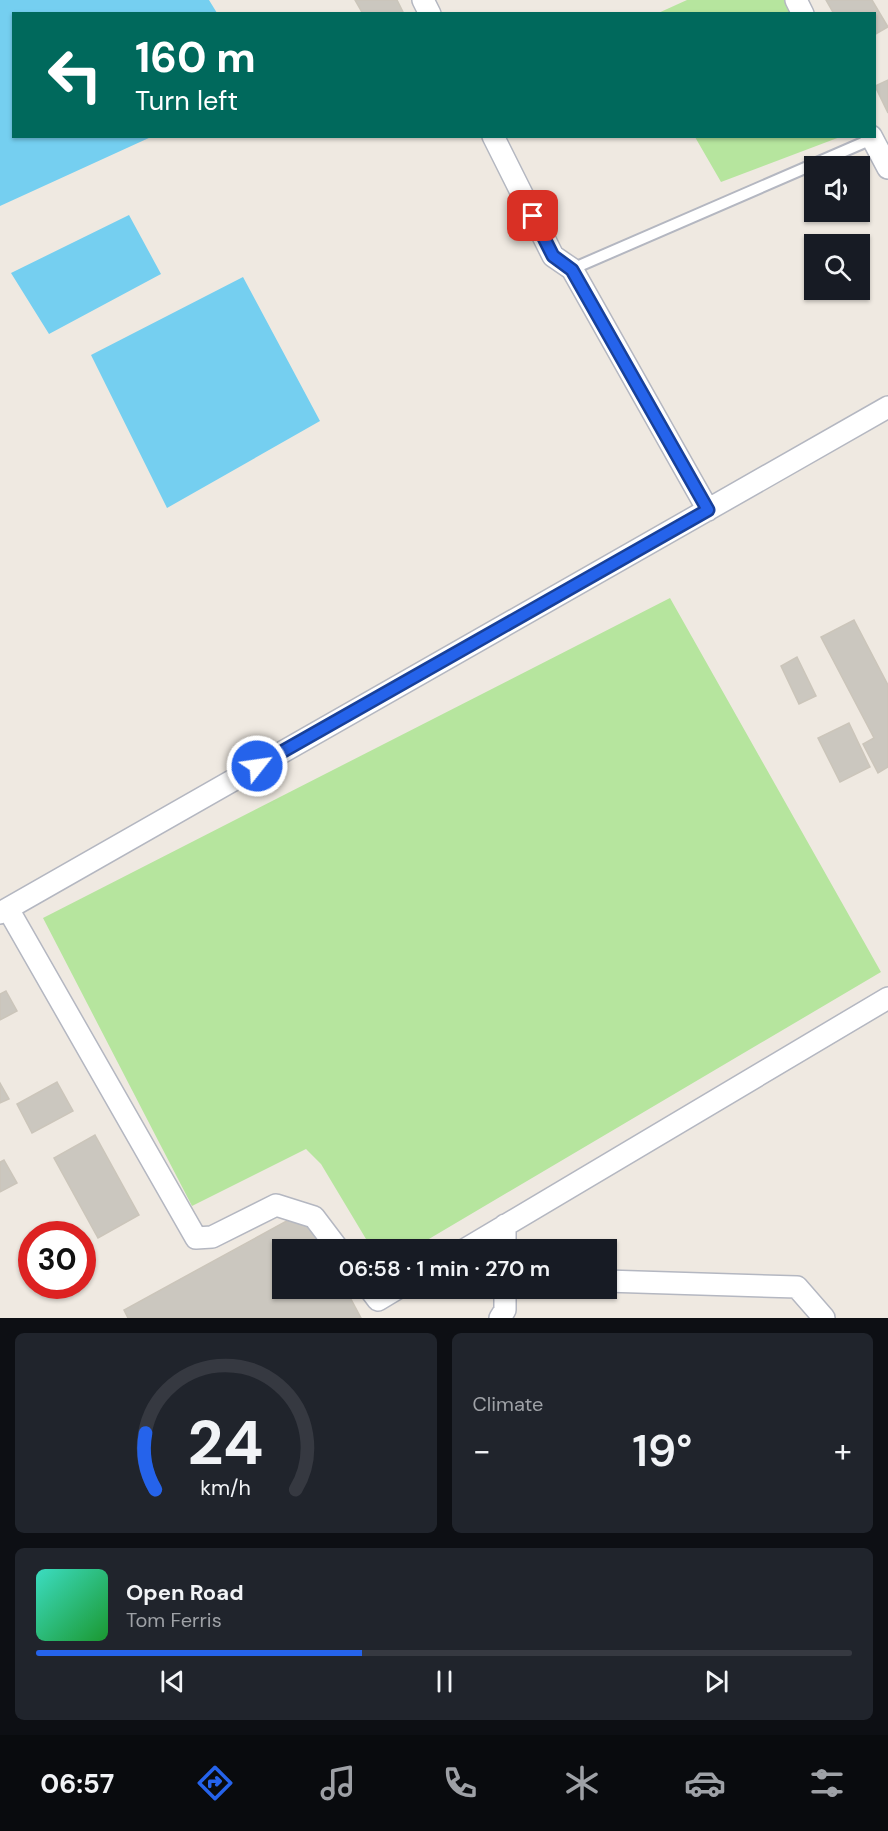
<!DOCTYPE html>
<meta charset="utf-8">
<style>
body{margin:0;font-family:"DM Sans",sans-serif;background:#20242c;color:#f1f3f6;height:100vh;display:flex;flex-direction:column;font-size:22px;white-space:nowrap}
*{box-sizing:border-box;margin:0}
p{font-size:20px;color:#9ea1a6}
.icon{flex:none;width:33px;height:33px;fill:none;stroke:currentColor;stroke-width:2;stroke-linecap:round;stroke-linejoin:round}
.map{position:relative;height:1318px;overflow:hidden}
.sheet{display:flex;flex-direction:column;gap:15px;padding:15px;background:#0d0f14;flex:1}
.sheet>*{flex:none}
.guide{position:absolute;left:12px;top:12px;width:864px;height:126px;border-radius:0px;box-shadow:0 2px 4px #0004;background:#00695c;color:#fff;overflow:hidden}
.buttons{position:absolute;left:804px;top:156px;display:grid;gap:12px}
.buttons a{display:grid;place-items:center;width:66px;height:66px;border-radius:0px;background:#171b24;box-shadow:0 2px 4px #0004;font-size:30px}
.speed{position:absolute;left:18px;top:1221px;display:flex;gap:12px;font-size:30px;font-weight:700;text-align:center}
.speed>*{display:grid;place-content:center;width:78px;height:78px;border-radius:50%;background:#171b24;box-shadow:0 2px 4px #0004;line-height:1}
.speed .limit{border:9px solid #d22;background:#fff;color:#111}
.pin{position:absolute;display:grid;place-items:center;width:51px;height:51px;color:#fff;margin:-26px;border-radius:12px;box-shadow:0 3px 9px #0006}
.me{position:absolute;width:66px;margin:-33px;rotate:60deg;stroke-linejoin:round;filter:drop-shadow(0 0 4px #0008)}
.turn{display:flex;align-items:center;gap:21px;height:126px;padding:0 24px;font-size:27px}
.turn .icon{width:78px;height:78px;stroke-width:2.5}
.turn b{display:block;font-size:42px;line-height:51px}
.big{font-size:45px;font-weight:600;line-height:1.1}
.sheet .tile{flex:1;display:flex;flex-direction:column;justify-content:center;gap:9px;min-width:0;padding:0 21px;border-radius:9px;background:#20242c}
.sheet .dial{align-items:center;gap:0}
.dial svg{height:156px;overflow:visible;fill:none;stroke:#363941;stroke-width:7;stroke-linecap:round;text-anchor:middle}
.dial text{fill:#f1f3f6;stroke:none}
.song{display:flex;align-items:center;gap:18px}
.cover{width:72px;height:72px;border-radius:9px;background:linear-gradient(135deg,hsl(170 70% 55%),hsl(130 70% 35%))}
.played{height:6px;border-radius:3px;background:linear-gradient(90deg,#2563eb 40%,#363941 40%)}
.keys{display:flex;justify-content:space-around;direction:ltr}
.heat{display:flex;justify-content:space-between;align-items:center;font-size:33px;direction:ltr}
.sheet .tiles{flex:1;display:grid;gap:15px;grid-template-columns:1fr 1fr}
.tile:last-child{grid-column:span 2}
.trip{position:absolute;left:272px;top:1239px;width:345px;height:60px;border-radius:0px;background:#171b24;box-shadow:0 2px 4px #0004;font-weight:600;line-height:60px;text-align:center}
.dock{display:flex;height:96px;justify-content:space-around;align-items:center;background:#090b0e;color:#9ea1a6}
.dock .icon{width:42px;height:42px}
.dock .current{color:#2563eb}
.dock b{font-size:27px;color:#f1f3f6}
.map>svg:first-child{display:block}
.green{fill:#b6e59e}
.water{fill:#75cff0}
.building{fill:#cbc7bf;stroke:#cbc5ba;stroke-width:1.5}
.lines{fill:none;stroke-linecap:round;stroke-linejoin:round}
.service-casing{stroke:#b4b7c1;stroke-width:14}
.minor-casing{stroke:#b4b7c1;stroke-width:24}
.service{stroke:#fff;stroke-width:10}
.minor{stroke:#fff;stroke-width:21}
.route-casing{stroke:#184099;stroke-width:15}
.route{stroke:#2563eb;stroke-width:10}
</style>
<div class="map">
<svg width="888" height="1318" viewBox="0 0 888 1318">
<rect width="100%" height="100%" fill="#efe9e1"/>
<path class="green" d="M687 0H787L794 14H656Z
M695 137H840L721 182Z
M670 598 881 972 412 1249H372L321 1164 306 1149 192 1206 43 918Z"/>
<path class="water" d="M0 0H209L217 13 14 14V136L151 137 0 206Z
M129 215 161 274 49 334 11 273Z
M243 277 320 421 167 508 91 355Z"/>
<path class="building" d="M355 0H397L404 14H363Z
M826 0H872L888 27 874 35V14H834Z
M888 80V113L875 86Z
M854 620 888 685V767L878 773 863 744 874 738 821 637Z
M797 657 816 696 799 704 781 666Z
M849 723 870 767 840 782 818 738Z
M6 991 17 1011 0 1020V994Z
M57 1082 73 1111 32 1133 17 1104Z
M0 1083 9 1099 0 1103Z
M95 1135 139 1215 98 1238 54 1158Z
M4 1160 17 1183 0 1192V1162Z
M303 1212 324 1250H282V1288H345L361 1318H128L124 1310Z"/>
<g class="lines">
<g class="service-casing">
<path id="service" d="M572 269 872 139"/>
</g>
<g class="minor-casing">
<path id="minor" d="M423 0 430 14
M796 0 803 14
M493 136 553 256 572 269 708 510
M871 136 888 168
M8 909 196 1238 212 1237 276 1205 314 1217 339 1250
M0 913 888 407
M464 1250 888 998
M505 1250V1225
M606 1281 797 1287 824 1318
M369 1288 378 1300 398 1288
M500 1318 505 1310V1288"/>
</g>
<use href="#service" class="service"/>
<use href="#minor" class="minor"/>
</g>
<g class="lines">
<g class="route-casing">
<path id="route" d="M257 766 708 510 572 270 553 256 533 216"/>
</g>
<use href="#route" class="route"/>
</g>
</svg>
<div class="buttons">
<a><svg class="icon" aria-label="sound" viewBox="0 0 24 24"><path d="M4 9h4l5-4v14l-5-4H4zM17 9q2 3 0 6"/></svg></a>
<a><svg class="icon" aria-label="search" viewBox="0 0 24 24"><circle cx="10" cy="10" r="6"/><path d="M15 15l6 6"/></svg></a>
</div>
<div class="speed"><div class="limit">30</div></div>
<div class="pin" style="left:533px;top:216px;background:#d93025"><svg class="icon" aria-label="arrive" viewBox="0 0 24 24"><path d="M6 21V4h12l-3 4 3 4H6"/></svg></div>
<svg class="me" style="left:257px;top:766px" viewBox="-20 -20 40 40"><circle r="17" fill="#2563eb" stroke="#fff" stroke-width="3"/><path d="M0-11L8 9 0 5-8 9z" fill="#fff"/></svg>
<div class="trip">06:58 · 1 min · 270 m</div>
<div class="guide">
<div class="turn"><svg class="icon" aria-label="left" viewBox="0 0 24 24"><path d="M17 20v-9H6M10 6l-5 5 5 5"/></svg><div><b>160 m</b>Turn left</div></div>
</div>
</div>
<section class="sheet">
<div class="tiles">
<div class="tile dial"><svg viewBox="0 0 100 80">
<path d="M14 69A42 42 0 1 1 86 69"/>
<path d="M14 69A42 42 0 0 1 9 40" stroke="#2563eb"/>
<text x="50" y="56" font-size="32" font-weight="700">24</text>
<text x="50" y="72" font-size="11">km/h</text>
</svg></div>
<div class="tile"><p>Climate</p>
<div class="heat"><a>−</a><b class="big">19°</b><a>+</a></div>
</div>
<div class="tile">
<div class="song"><i class="cover"></i><div><b>Open Road</b><p>Tom Ferris</p></div></div>
<div class="played"></div>
<div class="keys"><svg class="icon" aria-label="previous" viewBox="0 0 24 24"><path d="M18 5L8 12l10 7zM5 5v14"/></svg><svg class="icon" aria-label="pause" viewBox="0 0 24 24"><path d="M8 5v14M16 5v14"/></svg><svg class="icon" aria-label="next" viewBox="0 0 24 24"><path d="M6 5l10 7-10 7zM19 5v14"/></svg></div>
</div>
</div>
</section>
<nav class="dock">
<b>06:57</b>
<svg class="icon current" aria-label="directions" viewBox="0 0 24 24"><path d="M12 3l9 9-9 9-9-9zM9 14v-3h6M13 9l2 2-2 2"/></svg>
<svg class="icon" aria-label="music" viewBox="0 0 24 24"><path d="M9 18V5l10-2v13"/><circle cx="6" cy="18" r="3"/><circle cx="16" cy="16" r="3"/></svg>
<svg class="icon" aria-label="phone" viewBox="0 0 24 24"><path d="M5 4h4l2 5-3 2q2 4 5 5l2-3 5 2v4C11 20 4 13 5 4z"/></svg>
<svg class="icon" aria-label="climate" viewBox="0 0 24 24"><path d="M12 3v18M4 7l16 10M4 17L20 7"/></svg>
<svg class="icon" aria-label="car" viewBox="0 0 24 24"><path d="M5 17H2v-5l4-1 3-4h7l3 4 3 1v5h-3M9 17h6M6 11h13"/><circle cx="7" cy="17" r="2"/><circle cx="17" cy="17" r="2"/></svg>
<svg class="icon" aria-label="filters" viewBox="0 0 24 24"><path d="M4 7h16M4 17h16"/><circle cx="9" cy="7" r="2"/><circle cx="15" cy="17" r="2"/></svg>
</nav>
